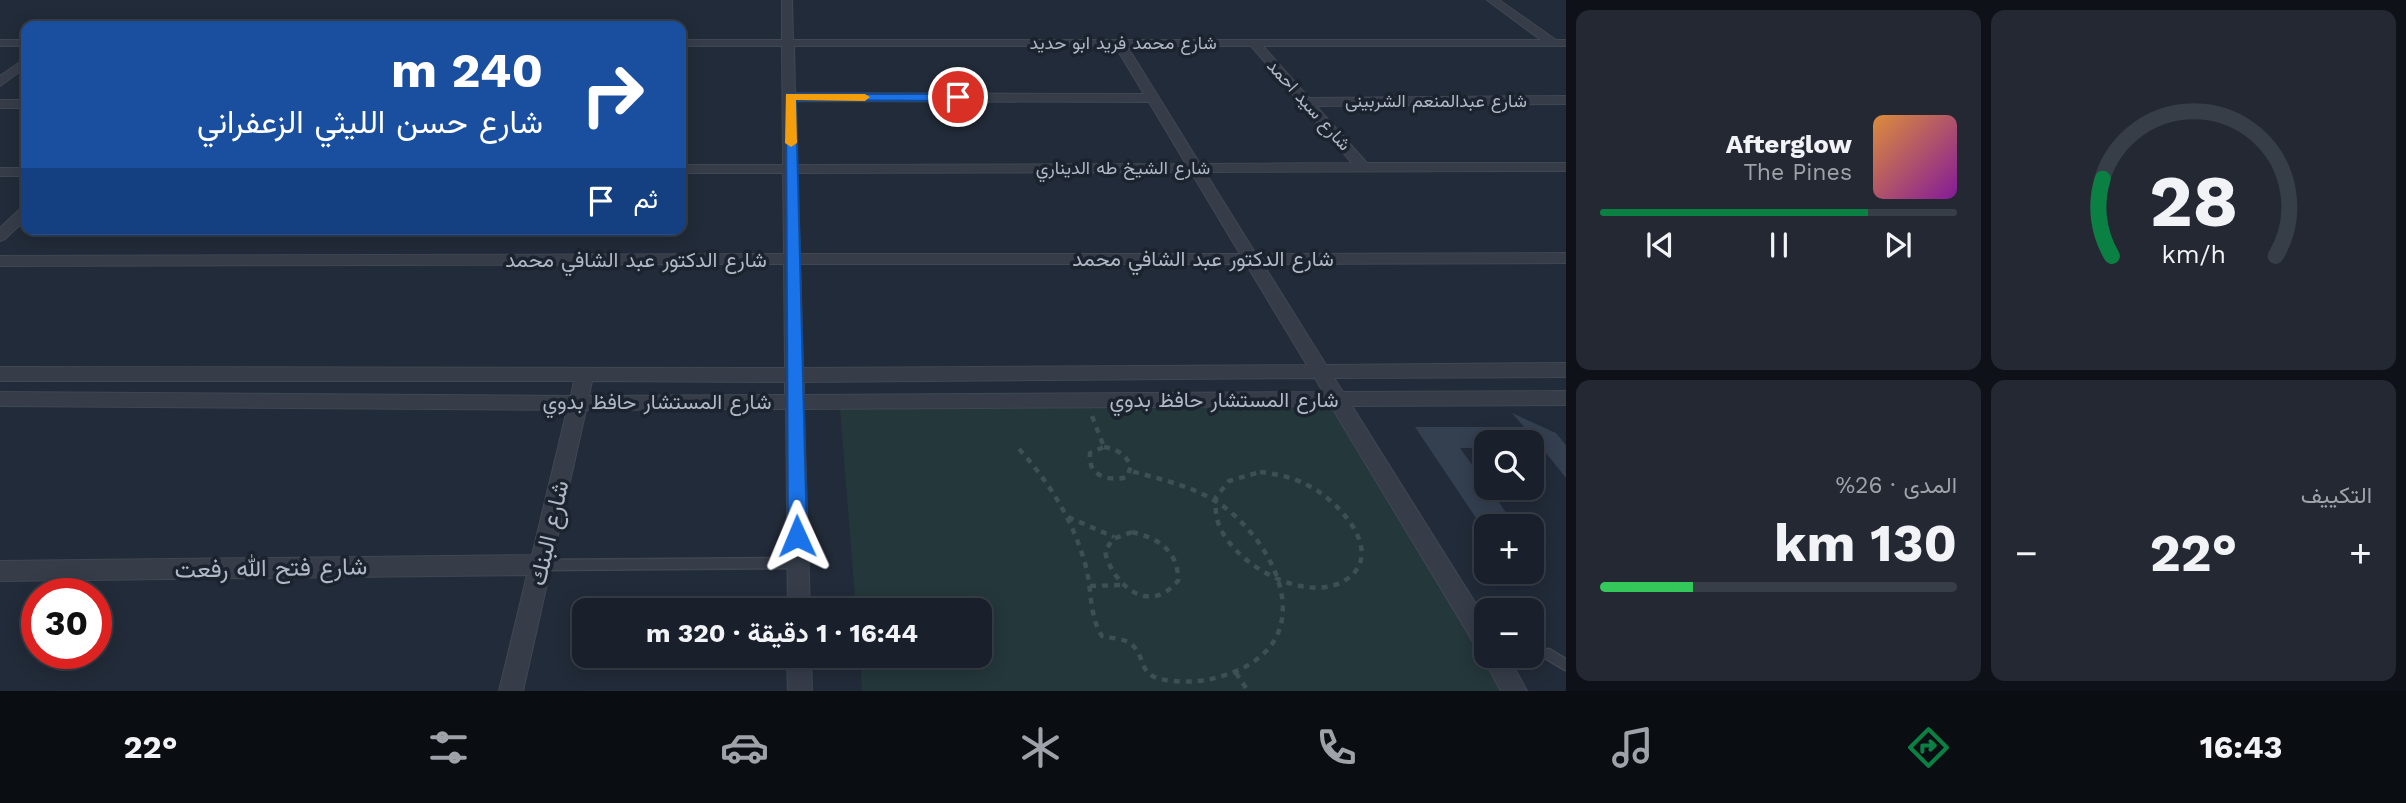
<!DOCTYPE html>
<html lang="ar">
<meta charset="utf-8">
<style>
body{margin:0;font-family:"Work Sans",Vazirmatn,sans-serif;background:#232833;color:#f1f3f6;direction:rtl;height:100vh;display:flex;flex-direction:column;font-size:26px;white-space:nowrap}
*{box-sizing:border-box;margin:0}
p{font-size:23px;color:#9fa3a9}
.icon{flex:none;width:38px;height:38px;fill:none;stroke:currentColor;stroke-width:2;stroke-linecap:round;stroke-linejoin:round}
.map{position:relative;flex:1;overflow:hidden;direction:ltr}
.sheet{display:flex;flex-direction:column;gap:10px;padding:10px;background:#0e1218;width:840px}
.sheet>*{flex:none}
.guide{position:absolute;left:21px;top:21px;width:665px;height:214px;border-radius:14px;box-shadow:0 4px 18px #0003,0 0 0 2px #383e47;direction:rtl;background:#1a4fa0;color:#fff;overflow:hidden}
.controls{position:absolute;left:1474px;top:430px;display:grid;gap:14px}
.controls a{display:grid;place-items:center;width:70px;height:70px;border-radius:14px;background:#1a202b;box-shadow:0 4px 18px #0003,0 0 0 2px #383e47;font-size:35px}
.speed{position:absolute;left:21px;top:578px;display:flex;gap:14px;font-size:35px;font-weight:700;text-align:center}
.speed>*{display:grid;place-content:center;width:91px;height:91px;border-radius:50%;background:#1a202b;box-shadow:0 4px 18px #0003,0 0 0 2px #383e47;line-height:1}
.speed .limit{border:10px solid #d22;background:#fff;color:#111}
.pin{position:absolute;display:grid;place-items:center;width:60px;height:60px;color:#fff;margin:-30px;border:4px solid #fff;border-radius:50%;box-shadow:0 2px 7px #0007}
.me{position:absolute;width:77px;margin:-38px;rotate:359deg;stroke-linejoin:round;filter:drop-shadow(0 0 5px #0008)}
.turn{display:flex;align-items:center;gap:24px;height:147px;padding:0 28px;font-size:32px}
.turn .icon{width:91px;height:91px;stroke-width:2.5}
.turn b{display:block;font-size:49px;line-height:60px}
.then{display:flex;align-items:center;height:66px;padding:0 28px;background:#0003;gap:14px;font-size:26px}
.big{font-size:52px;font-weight:700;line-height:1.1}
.sheet .card{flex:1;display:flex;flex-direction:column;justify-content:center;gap:10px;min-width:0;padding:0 24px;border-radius:14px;background:#232833}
.sheet .dial{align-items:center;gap:0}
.dial svg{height:182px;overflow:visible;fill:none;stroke:#383e47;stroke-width:7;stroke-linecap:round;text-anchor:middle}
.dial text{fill:#f1f3f6;stroke:none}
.song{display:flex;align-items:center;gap:21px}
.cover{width:84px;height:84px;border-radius:10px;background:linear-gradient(135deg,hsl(30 70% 55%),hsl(290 70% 35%))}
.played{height:7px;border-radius:4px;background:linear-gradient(90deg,#0b8043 75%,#383e47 75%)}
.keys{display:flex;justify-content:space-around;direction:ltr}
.heat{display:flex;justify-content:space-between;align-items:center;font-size:38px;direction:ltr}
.charge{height:10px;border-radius:5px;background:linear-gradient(90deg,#34c759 26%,#383e47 0)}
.sheet .tiles{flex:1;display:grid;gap:10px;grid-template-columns:repeat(2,1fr)}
.trip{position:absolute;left:572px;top:598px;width:420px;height:70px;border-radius:14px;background:#1a202b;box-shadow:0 4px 18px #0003,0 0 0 2px #383e47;font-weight:700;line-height:70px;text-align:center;direction:rtl}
.tab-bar{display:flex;height:112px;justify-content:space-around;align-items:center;background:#0a0d11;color:#9fa3a9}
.tab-bar .icon{width:49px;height:49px}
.tab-bar .current{color:#0b8043}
.tab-bar b{font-size:32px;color:#f1f3f6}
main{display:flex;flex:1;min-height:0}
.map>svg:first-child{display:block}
.green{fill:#24373a}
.building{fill:#343f50}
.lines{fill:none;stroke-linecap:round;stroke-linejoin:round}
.lane-casing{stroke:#3f4752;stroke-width:13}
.street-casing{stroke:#3f4752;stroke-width:2}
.path{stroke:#3d5052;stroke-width:4.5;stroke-dasharray:6 6;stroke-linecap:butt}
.lane{stroke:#363d49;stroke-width:10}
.street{fill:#363d49;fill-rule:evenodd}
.route{fill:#1a73e8;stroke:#114b97;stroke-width:2}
.slow{fill:#f59e0b}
.labels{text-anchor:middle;stroke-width:7;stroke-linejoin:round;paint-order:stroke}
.far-street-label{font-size:18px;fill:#b0b8c5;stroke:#1b232e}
.street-label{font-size:21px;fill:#b0b8c5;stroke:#1b232e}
.near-street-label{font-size:24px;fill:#b0b8c5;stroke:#1b232e}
</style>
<main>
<section class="sheet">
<div class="tiles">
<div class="card dial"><svg viewBox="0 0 100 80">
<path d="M14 69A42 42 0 1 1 86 69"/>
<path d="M14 69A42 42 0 0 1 10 35" stroke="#0b8043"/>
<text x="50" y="56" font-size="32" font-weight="700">28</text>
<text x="50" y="72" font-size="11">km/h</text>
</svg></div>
<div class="card">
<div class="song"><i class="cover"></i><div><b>Afterglow</b><p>The Pines</p></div></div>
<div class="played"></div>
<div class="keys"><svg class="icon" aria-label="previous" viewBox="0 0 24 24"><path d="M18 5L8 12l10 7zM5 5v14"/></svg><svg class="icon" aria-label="pause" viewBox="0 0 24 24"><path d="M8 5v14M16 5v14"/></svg><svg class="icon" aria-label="next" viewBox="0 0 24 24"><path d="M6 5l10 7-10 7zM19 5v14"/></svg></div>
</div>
<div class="card"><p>التكييف</p>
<div class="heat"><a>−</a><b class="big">22°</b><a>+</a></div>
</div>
<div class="card"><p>المدى · 26%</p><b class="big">130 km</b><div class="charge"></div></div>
</div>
</section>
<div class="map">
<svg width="1566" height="691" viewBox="0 0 1566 691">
<rect width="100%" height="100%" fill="#222b39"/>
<path class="green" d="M1332 407 1507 691H862L860 656H980V611H856L840 409Z"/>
<path class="building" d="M1512 413 1556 433 1566 445V478L1542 448H1531V443H1486V448H1460L1486 484V488H1489L1516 527H1482L1415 427H1524Z"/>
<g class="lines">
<g class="lane-casing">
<path id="lane" d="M542 565 796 563
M1548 654 1566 665"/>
</g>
<g class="street-casing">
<path id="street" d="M782 0H792L793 40H1541L1487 0H1499L1556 40H1566V46H1263L1309 98 1566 96V104L1316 106 1367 163H1566V171L1205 172 1256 254 1566 253V263L1263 264 1326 365 1566 363V377L1334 378 1343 392 1566 391V405L1352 406 1486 620V656H1508L1527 691H1501L1482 656 1484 652 1478 650 1331 406 804 409 810 611H788L786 409 586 410 523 691H499L527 575 0 581V561L532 555 567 410 0 406V392L571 396 574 381H0V367L785 368 784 264 0 266V256L784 254 783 173H681V165H783L782 46H681V40H782ZM794 46H1115L1144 94 795 93ZM1127 46H1251L1352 163 1200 164ZM795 101 1149 102 1186 164 797 165ZM1191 172 1240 254H800L797 173ZM800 264H1246L1307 365 803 368ZM1315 378 1323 392 804 395V382ZM592 381 785 382V395L589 396Z
M0 40H26V46H0Z
M26 58V67L0 86V76Z
M0 100H26V108H0Z
M0 168H26V176H0Z
M26 207V219L5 239 0 241V228L21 208Z
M787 656H811L812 691H788Z"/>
</g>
<path class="path" d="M1092 416 1104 447
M1104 447C1117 449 1125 454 1131 466L1127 477C1109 482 1087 476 1090 453Z
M1019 449C1050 483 1074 522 1086 567 1092 590 1089 616 1102 636 1110 638 1120 638 1128 642 1150 655 1132 678 1173 681 1193 683 1213 680 1231 673 1313 643 1285 561 1234 515 1206 489 1167 481 1131 471
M1260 472C1278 474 1295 478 1311 487 1338 501 1386 552 1347 579 1306 607 1228 562 1217 519 1215 512 1216 504 1216 497L1229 481Z
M1068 517 1114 537
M1132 532C1159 538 1179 552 1178 581 1174 584 1170 590 1165 592 1138 609 1109 575 1105 551L1113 539Z
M1090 586 1122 585
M1236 673 1248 691"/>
<use href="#lane" class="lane"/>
<use href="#street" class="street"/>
</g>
<path class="route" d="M786 94H958L963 97 958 101 796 100 807 536 804 542 797 544 791 542 788 536Z"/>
<path class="slow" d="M786 94H865L870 97 865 101 796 100 797 143 791 147 785 143Z"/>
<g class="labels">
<g class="far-street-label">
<text x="1123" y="49">شارع محمد فريد ابو حديد</text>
<text x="1436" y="107">شارع عبدالمنعم الشربينى</text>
<text transform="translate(1309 105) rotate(48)" y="6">شارع سيد احمد</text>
<text x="1123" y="174">شارع الشيخ طه الديناري</text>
</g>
<g class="street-label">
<text x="1203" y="266">شارع الدكتور عبد الشافي محمد</text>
<text x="636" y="267">شارع الدكتور عبد الشافي محمد</text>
<text x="1224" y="407">شارع المستشار حافظ بدوي</text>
<text x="657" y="409">شارع المستشار حافظ بدوي</text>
</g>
<g class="near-street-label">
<text transform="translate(549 533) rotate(-77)" y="8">شارع البنك</text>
<text transform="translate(271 568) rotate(-1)" y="8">شارع فتح الله رفعت</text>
</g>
</g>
</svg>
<div class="controls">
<a><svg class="icon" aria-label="search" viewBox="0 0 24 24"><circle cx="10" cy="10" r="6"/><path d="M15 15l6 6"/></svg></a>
<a>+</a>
<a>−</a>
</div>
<div class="speed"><div class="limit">30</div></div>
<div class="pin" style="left:958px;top:97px;background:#d93025"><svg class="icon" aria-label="arrive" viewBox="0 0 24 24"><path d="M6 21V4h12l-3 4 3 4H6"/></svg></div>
<svg class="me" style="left:797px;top:536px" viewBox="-20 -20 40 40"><path d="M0-17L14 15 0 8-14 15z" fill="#1a73e8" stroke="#fff" stroke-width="4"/></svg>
<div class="trip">16:44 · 1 دقيقة · 320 m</div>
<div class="guide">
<div class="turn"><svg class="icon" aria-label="right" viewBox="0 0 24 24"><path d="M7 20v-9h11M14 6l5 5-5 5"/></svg><div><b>240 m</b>شارع حسن الليثي الزعفراني</div></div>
<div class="then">ثم<svg class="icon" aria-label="arrive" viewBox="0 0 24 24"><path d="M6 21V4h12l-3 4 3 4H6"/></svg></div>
</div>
</div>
</main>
<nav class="tab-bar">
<b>16:43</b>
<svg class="icon current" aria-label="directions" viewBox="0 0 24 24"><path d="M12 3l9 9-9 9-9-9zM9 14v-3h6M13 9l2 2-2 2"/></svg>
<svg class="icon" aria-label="music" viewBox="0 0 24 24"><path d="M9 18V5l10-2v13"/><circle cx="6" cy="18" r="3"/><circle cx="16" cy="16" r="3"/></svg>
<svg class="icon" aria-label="phone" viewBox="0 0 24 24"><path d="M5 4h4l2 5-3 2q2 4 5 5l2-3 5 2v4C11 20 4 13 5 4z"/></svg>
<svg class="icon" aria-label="climate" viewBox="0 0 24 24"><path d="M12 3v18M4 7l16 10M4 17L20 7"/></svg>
<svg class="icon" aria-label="car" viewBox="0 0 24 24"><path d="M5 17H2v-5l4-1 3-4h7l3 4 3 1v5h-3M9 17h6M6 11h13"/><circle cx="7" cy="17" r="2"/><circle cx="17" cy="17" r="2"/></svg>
<svg class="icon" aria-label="filters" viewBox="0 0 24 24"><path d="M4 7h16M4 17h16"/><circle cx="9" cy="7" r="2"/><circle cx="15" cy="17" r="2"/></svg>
<b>22°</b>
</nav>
